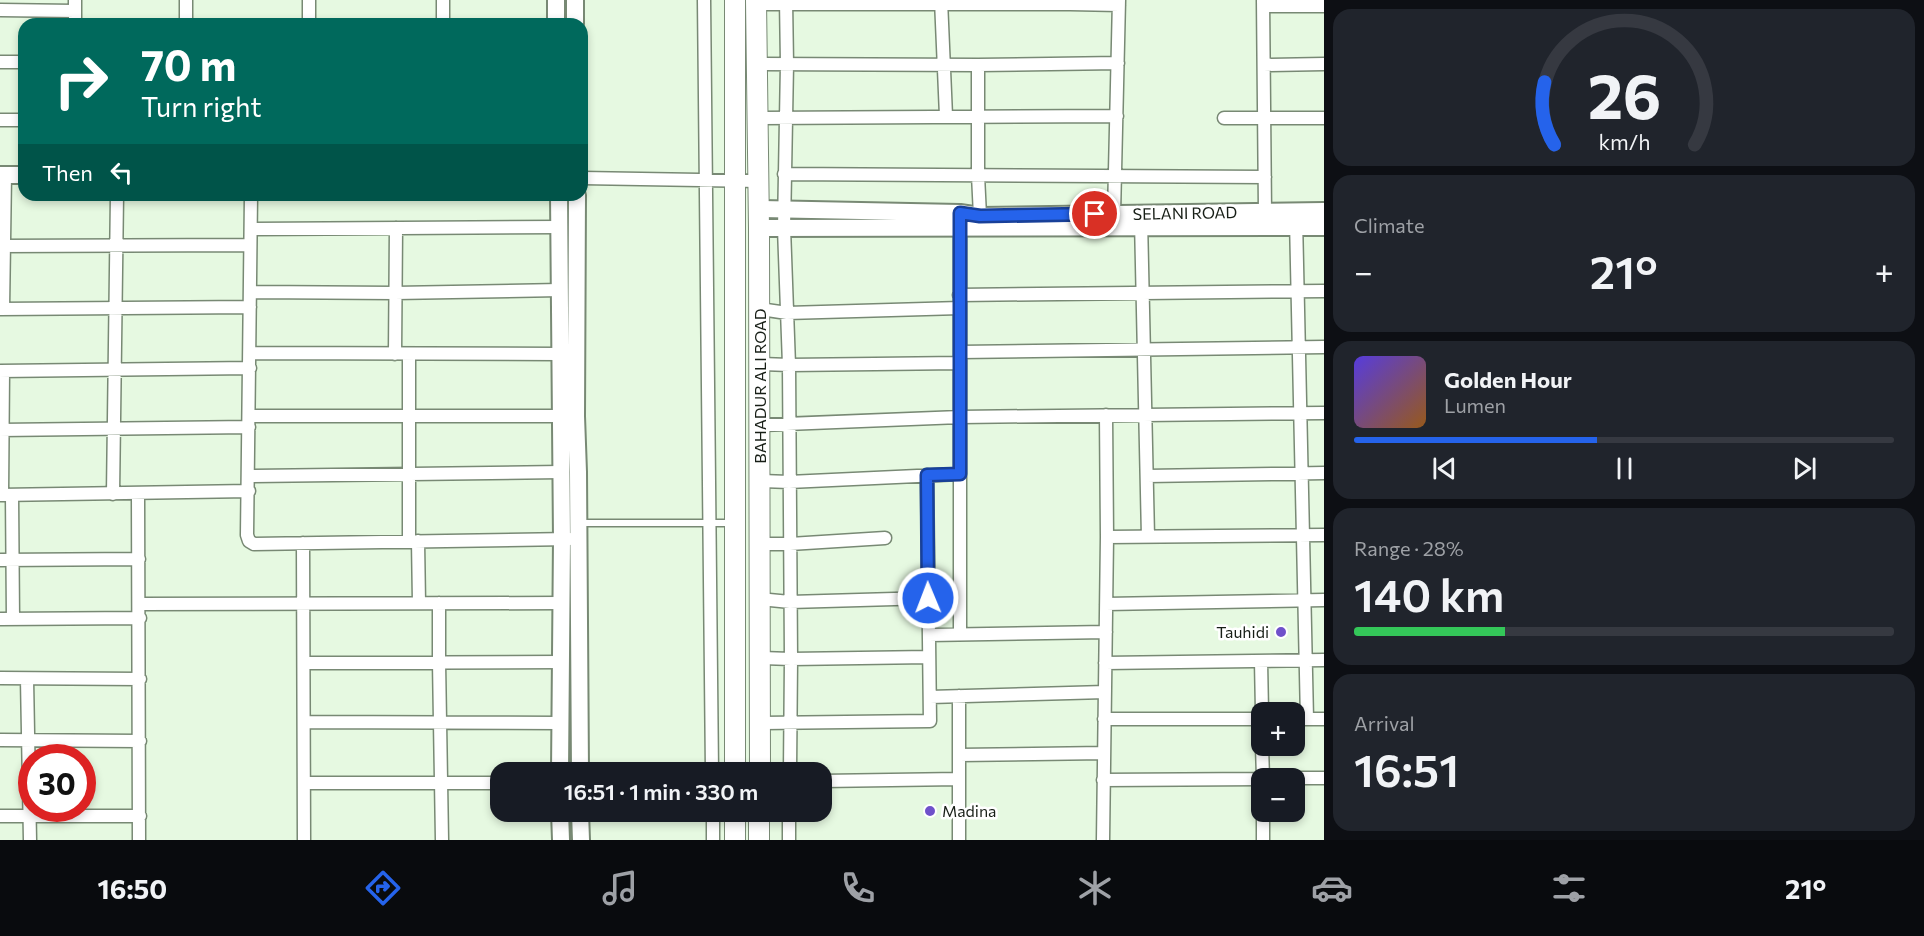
<!DOCTYPE html>
<meta charset="utf-8">
<style>
body{margin:0;font-family:Commissioner,sans-serif;background:#20242c;color:#f1f3f6;height:100vh;display:flex;flex-direction:column;font-size:22px;white-space:nowrap}
*{box-sizing:border-box;margin:0}
p{font-size:20px;color:#9ea1a6}
.icon{flex:none;width:33px;height:33px;fill:none;stroke:currentColor;stroke-width:2;stroke-linecap:round;stroke-linejoin:round}
.map{position:relative;flex:1;overflow:hidden}
.sheet{display:flex;flex-direction:column;gap:9px;padding:9px;background:#0d0f14;width:600px}
.sheet>*{flex:none}
.banner{position:absolute;left:18px;top:18px;width:570px;height:183px;border-radius:18px;box-shadow:0 3px 9px #0003;background:#00695c;color:#fff;overflow:hidden}
.controls{position:absolute;left:1251px;top:702px;display:grid;gap:12px}
.controls a{display:grid;place-items:center;width:54px;height:54px;border-radius:12px;background:#171b24;box-shadow:0 3px 9px #0003;font-size:30px}
.speed{position:absolute;left:18px;top:744px;display:flex;gap:12px;font-size:30px;font-weight:700;text-align:center}
.speed>*{display:grid;place-content:center;width:78px;height:78px;border-radius:50%;background:#171b24;box-shadow:0 3px 9px #0003;line-height:1}
.speed .limit{border:9px solid #d22;background:#fff;color:#111}
.pin{position:absolute;display:grid;place-items:center;width:51px;height:51px;color:#fff;margin:-26px;border:3px solid #fff;border-radius:50%;box-shadow:0 2px 6px #0007}
.me{position:absolute;width:66px;margin:-33px;rotate:359deg;stroke-linejoin:round;filter:drop-shadow(0 0 4px #0008)}
.turn{display:flex;align-items:center;gap:21px;height:126px;padding:0 24px;font-size:27px}
.turn .icon{width:78px;height:78px;stroke-width:2.5}
.turn b{display:block;font-size:42px;line-height:51px}
.then{display:flex;align-items:center;height:57px;padding:0 24px;background:#0003;gap:12px;font-size:22px}
.big{font-size:45px;font-weight:600;line-height:1.1}
.sheet .card{flex:1;display:flex;flex-direction:column;justify-content:center;gap:9px;min-width:0;padding:0 21px;border-radius:18px;background:#20242c}
.sheet .dial{align-items:center;gap:0}
.dial svg{height:156px;overflow:visible;fill:none;stroke:#363941;stroke-width:7;stroke-linecap:round;text-anchor:middle}
.dial text{fill:#f1f3f6;stroke:none}
.song{display:flex;align-items:center;gap:18px}
.cover{width:72px;height:72px;border-radius:9px;background:linear-gradient(135deg,hsl(250 70% 55%),hsl(30 70% 35%))}
.played{height:6px;border-radius:3px;background:linear-gradient(90deg,#2563eb 45%,#363941 45%)}
.keys{display:flex;justify-content:space-around;direction:ltr}
.heat{display:flex;justify-content:space-between;align-items:center;font-size:33px;direction:ltr}
.charge{height:9px;border-radius:4px;background:linear-gradient(90deg,#34c759 28%,#363941 0)}
.trip{position:absolute;left:490px;top:762px;width:342px;height:60px;border-radius:18px;background:#171b24;box-shadow:0 3px 9px #0003;font-weight:600;line-height:60px;text-align:center}
.tabs{display:flex;height:96px;justify-content:space-around;align-items:center;background:#090b0e;color:#9ea1a6}
.tabs .icon{width:42px;height:42px}
.tabs .current{color:#2563eb}
.tabs b{font-size:27px;color:#f1f3f6}
main{display:flex;flex:1;min-height:0}
.map>svg:first-child{display:block}
.lines{fill:none;stroke-linecap:round;stroke-linejoin:round}
.lane-casing{stroke:#788974;stroke-width:9}
.street-casing{stroke:#788974;stroke-width:15}
.secondary-casing{stroke:#788974;stroke-width:20}
.primary-casing{stroke:#788974;stroke-width:22}
.lane{stroke:#fff;stroke-width:6}
.street{stroke:#fff;stroke-width:12}
.secondary{stroke:#fff;stroke-width:16}
.primary{stroke:#fff;stroke-width:20}
.route-casing{stroke:#184099;stroke-width:15}
.route{stroke:#2563eb;stroke-width:10}
.poi-dot{fill:#6f51ca;stroke:#fff;stroke-width:2}
.labels{text-anchor:middle;stroke-width:5;stroke-linejoin:round;paint-order:stroke}
.street-label{font-size:16px;fill:#171e16;stroke:#fff}
.poi-label{font-size:16px;fill:#171e16;stroke:#fff;text-anchor:end}
</style>
<main>
<div class="map">
<svg width="1324" height="840" viewBox="0 0 1324 840">
<rect width="100%" height="100%" fill="#e6f9e1"/>
<g class="lines">
<g class="lane-casing">
<path id="lane" d="M580 523H732"/>
</g>
<g class="street-casing">
<path id="street" d="M75 0V24
M704 0 712 772
M786 0 787 64 784 228 789 365 791 659 790 772
M941 0 946 116
M1263 0 1265 212
M756 4H1070L1119 5
M1264 6H1324
M0 10 75 11
M186 24V0
M309 24V0
M443 24V0
M0 62H24
M757 64 978 65 1118 63
M978 65V175L980 216
M1264 65 1324 64
M758 118 1117 116
M1224 118H1324
M0 120H24
M784 174 1265 177
M582 178 759 181
M251 195 247 535 249 541 254 544 570 539
M1114 214 1119 0
M1296 219 1307 719
M1141 220 1148 537
M960 221V634
M251 229 559 227
M0 246 250 245
M250 292 395 293 560 290
M959 295 1324 291
M0 309 250 307
M3 309 5 175
M760 309 787 313 960 308
M960 352 1324 347
M250 353 559 354
M395 354 396 228
M760 364 789 365 960 363
M0 371 250 368
M249 416H560
M759 425 960 417 1324 413
M0 430 249 427
M249 476 561 472
M1147 476 1324 473
M760 481 789 482 960 474
M138 493 139 840
M113 494 117 195
M0 495 249 491
M2 495 3 371
M12 495 13 619
M1107 537 1324 535
M418 541 419 603
M409 542V354
M303 543 304 840
M760 544H790L885 538
M0 560 139 559
M760 599 790 602 929 598
M439 603V662L442 840
M140 604 561 603
M1106 604 1324 600
M0 619 140 618
M929 635 1106 632
M760 658 791 659 929 657
M1261 661 1262 712
M304 663 560 662
M1105 663 1324 660
M0 678 140 679
M27 679 30 840
M930 697 1105 692
M1104 719H1262
M1294 719H1324
M304 722 560 723
M760 723 930 721 927 475
M0 740 140 741
M1262 746 1263 778
M959 755 1104 753
M1268 778H1324
M959 779V840
M1103 780 1262 779
M822 781 959 779V696
M304 783H501
M713 812V840
M1263 812V840
M0 816H140
M789 840V812
M1103 840 1107 537 1106 415"/>
</g>
<g class="secondary-casing">
<path id="secondary" d="M556 0V24
M575 24V0
M0 175H24
M559 195 562 539 560 772
M577 195 576 416 578 472 580 772
M759 209 960 213 980 216 1324 211
M759 228 1324 227
M560 812 561 840
M580 812 581 840"/>
</g>
<g class="primary-casing">
<path id="primary" d="M756 0 759 228 760 772
M735 772V0
M735 840V812
M759 840V812"/>
</g>
<use href="#lane" class="lane"/>
<use href="#street" class="street"/>
<use href="#secondary" class="secondary"/>
<use href="#primary" class="primary"/>
</g>
<g class="lines">
<g class="route-casing">
<path id="route" d="M928 598 927 475 960 474V213L980 216 1095 214"/>
</g>
<use href="#route" class="route"/>
</g>
<g class="poi-dot">
<circle cx="1281" cy="632" r="6"/>
<circle cx="930" cy="811" r="6"/>
</g>
<g class="labels">
<g class="street-label">
<text transform="translate(1185 213) rotate(-1)" y="6">SELANI ROAD</text>
<text transform="translate(760 386) rotate(-90)" y="6">BAHADUR ALI ROAD</text>
</g>
<g class="poi-label">
<text x="1269" y="638">Tauhidi</text>
<text x="942" y="817" text-anchor="start">Madina</text>
</g>
</g>
</svg>
<div class="controls">
<a>+</a>
<a>−</a>
</div>
<div class="speed"><div class="limit">30</div></div>
<div class="pin" style="left:1095px;top:214px;background:#d93025"><svg class="icon" aria-label="arrive" viewBox="0 0 24 24"><path d="M6 21V4h12l-3 4 3 4H6"/></svg></div>
<svg class="me" style="left:928px;top:598px" viewBox="-20 -20 40 40"><circle r="17" fill="#2563eb" stroke="#fff" stroke-width="3"/><path d="M0-11L8 9 0 5-8 9z" fill="#fff"/></svg>
<div class="trip">16:51 · 1 min · 330 m</div>
<div class="banner">
<div class="turn"><svg class="icon" aria-label="right" viewBox="0 0 24 24"><path d="M7 20v-9h11M14 6l5 5-5 5"/></svg><div><b>70 m</b>Turn right</div></div>
<div class="then">Then<svg class="icon" aria-label="left" viewBox="0 0 24 24"><path d="M17 20v-9H6M10 6l-5 5 5 5"/></svg></div>
</div>
</div>
<section class="sheet">
<div class="card dial"><svg viewBox="0 0 100 80">
<path d="M14 69A42 42 0 1 1 86 69"/>
<path d="M14 69A42 42 0 0 1 9 37" stroke="#2563eb"/>
<text x="50" y="56" font-size="32" font-weight="700">26</text>
<text x="50" y="72" font-size="11">km/h</text>
</svg></div>
<div class="card"><p>Climate</p>
<div class="heat"><a>−</a><b class="big">21°</b><a>+</a></div>
</div>
<div class="card">
<div class="song"><i class="cover"></i><div><b>Golden Hour</b><p>Lumen</p></div></div>
<div class="played"></div>
<div class="keys"><svg class="icon" aria-label="previous" viewBox="0 0 24 24"><path d="M18 5L8 12l10 7zM5 5v14"/></svg><svg class="icon" aria-label="pause" viewBox="0 0 24 24"><path d="M8 5v14M16 5v14"/></svg><svg class="icon" aria-label="next" viewBox="0 0 24 24"><path d="M6 5l10 7-10 7zM19 5v14"/></svg></div>
</div>
<div class="card"><p>Range · 28%</p><b class="big">140 km</b><div class="charge"></div></div>
<div class="card"><p>Arrival</p><b class="big">16:51</b></div>
</section>
</main>
<nav class="tabs">
<b>16:50</b>
<svg class="icon current" aria-label="directions" viewBox="0 0 24 24"><path d="M12 3l9 9-9 9-9-9zM9 14v-3h6M13 9l2 2-2 2"/></svg>
<svg class="icon" aria-label="music" viewBox="0 0 24 24"><path d="M9 18V5l10-2v13"/><circle cx="6" cy="18" r="3"/><circle cx="16" cy="16" r="3"/></svg>
<svg class="icon" aria-label="phone" viewBox="0 0 24 24"><path d="M5 4h4l2 5-3 2q2 4 5 5l2-3 5 2v4C11 20 4 13 5 4z"/></svg>
<svg class="icon" aria-label="climate" viewBox="0 0 24 24"><path d="M12 3v18M4 7l16 10M4 17L20 7"/></svg>
<svg class="icon" aria-label="car" viewBox="0 0 24 24"><path d="M5 17H2v-5l4-1 3-4h7l3 4 3 1v5h-3M9 17h6M6 11h13"/><circle cx="7" cy="17" r="2"/><circle cx="17" cy="17" r="2"/></svg>
<svg class="icon" aria-label="filters" viewBox="0 0 24 24"><path d="M4 7h16M4 17h16"/><circle cx="9" cy="7" r="2"/><circle cx="15" cy="17" r="2"/></svg>
<b>21°</b>
</nav>
